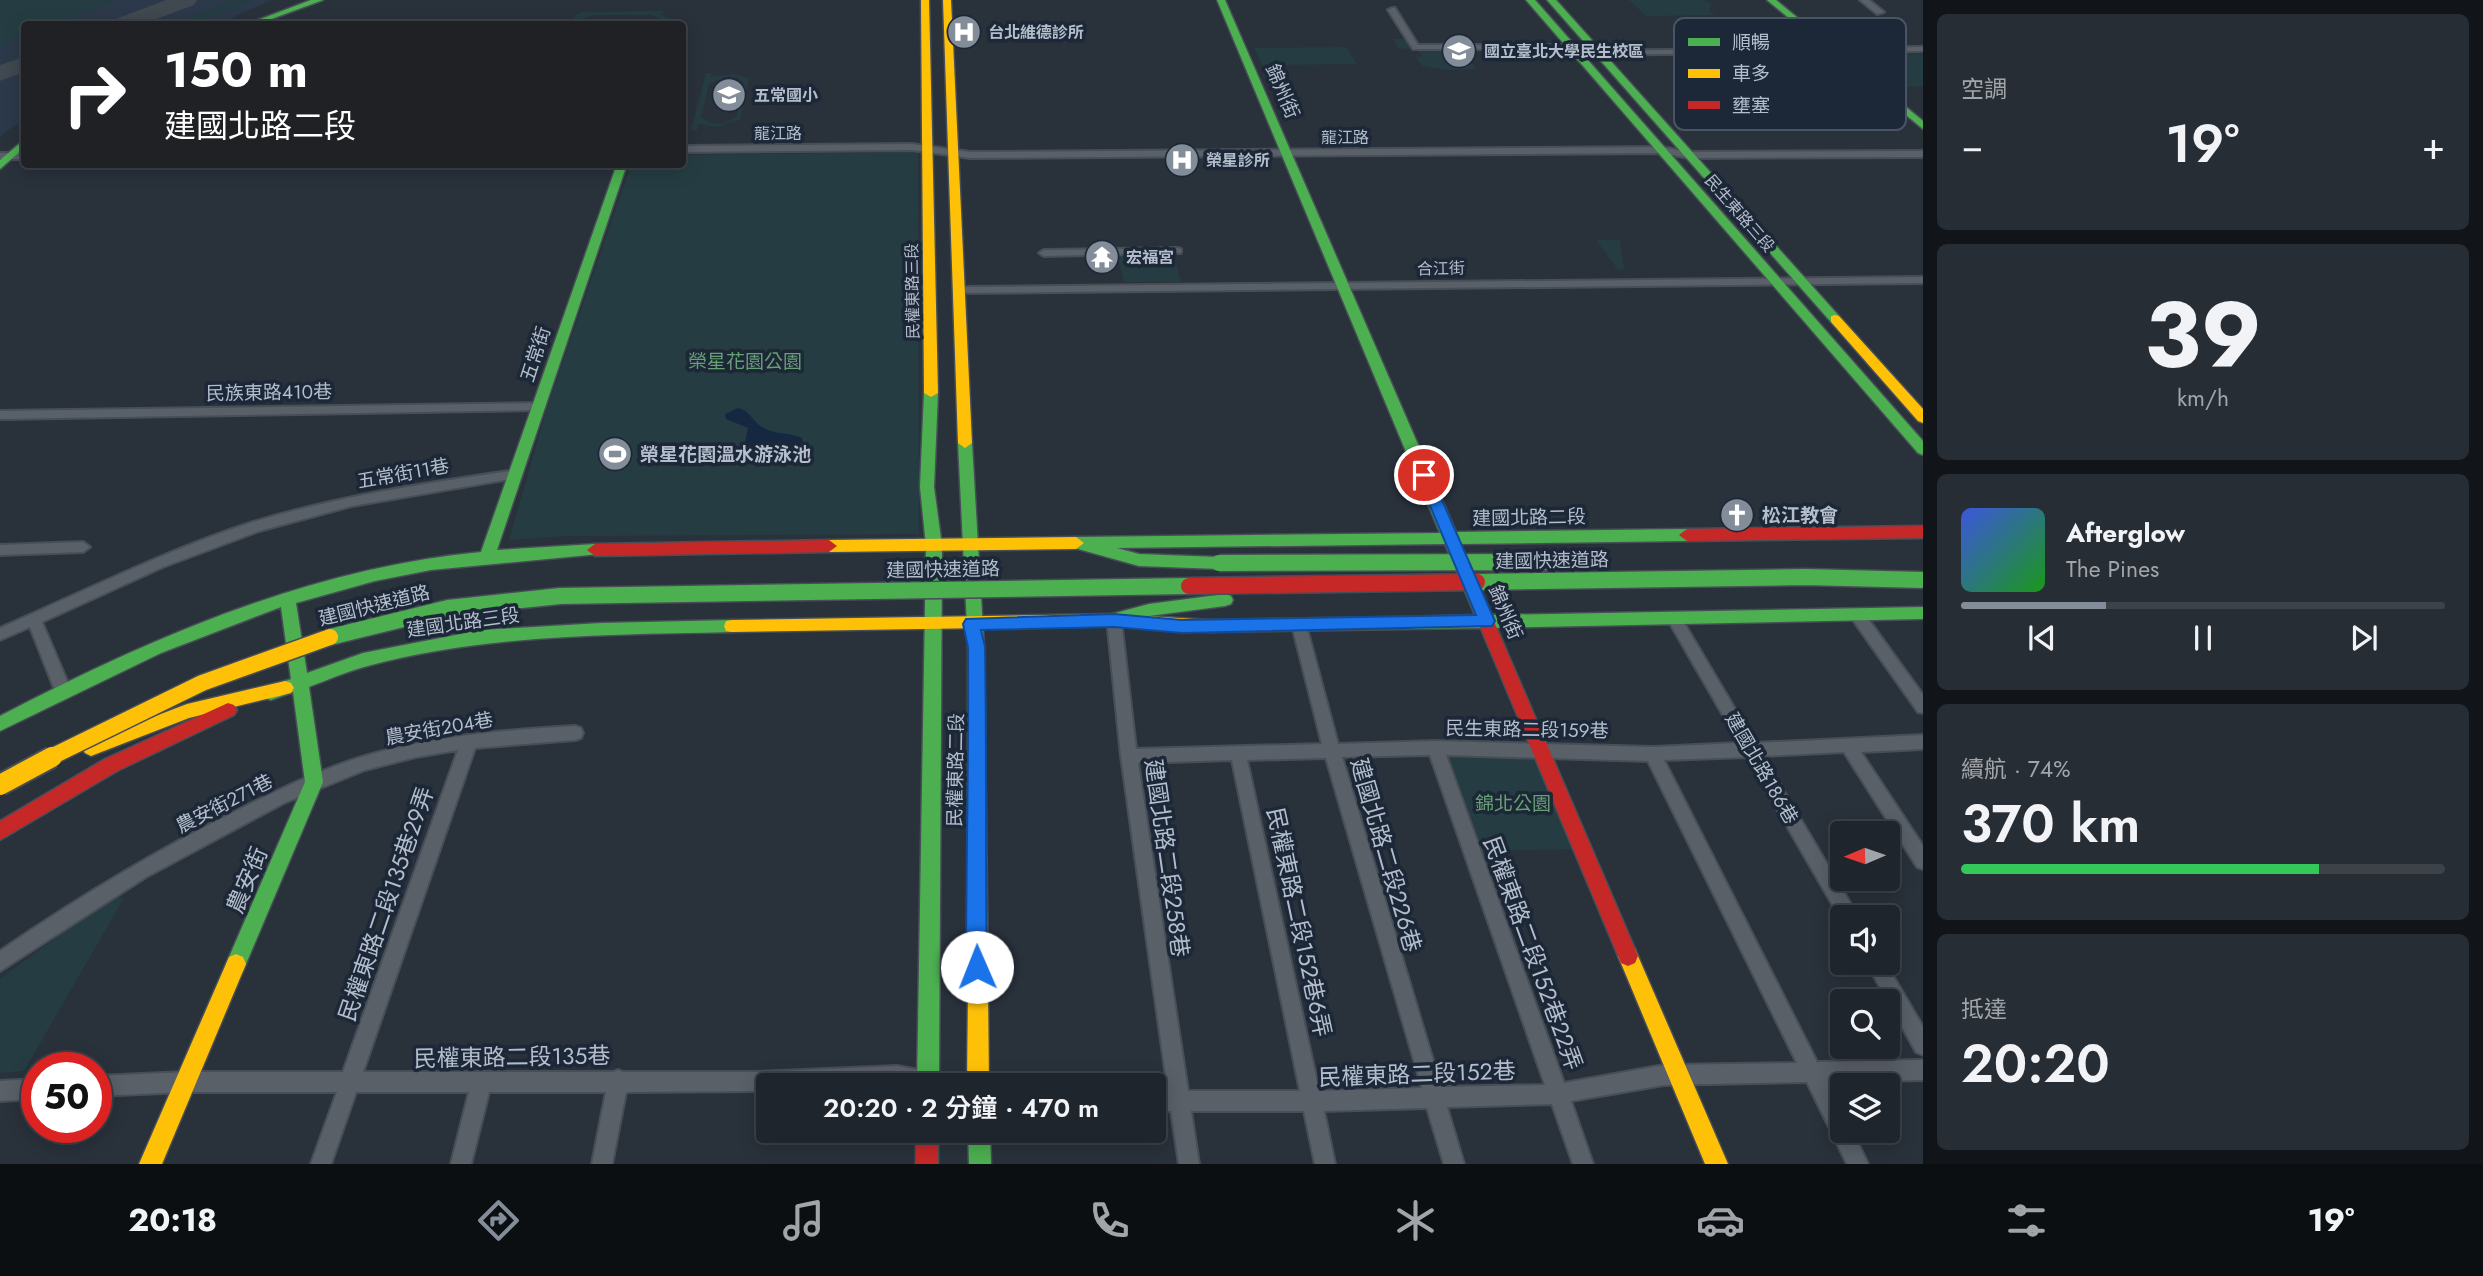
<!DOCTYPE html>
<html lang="zh-TW">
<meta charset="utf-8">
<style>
body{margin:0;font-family:Jost,"Noto Sans TC",sans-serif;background:#272d34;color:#f1f3f6;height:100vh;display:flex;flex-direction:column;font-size:26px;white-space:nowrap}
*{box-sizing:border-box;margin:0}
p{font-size:23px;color:#a1a5a9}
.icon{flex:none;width:38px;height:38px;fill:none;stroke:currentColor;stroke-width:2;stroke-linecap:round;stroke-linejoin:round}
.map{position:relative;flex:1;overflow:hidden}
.sheet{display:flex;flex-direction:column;gap:14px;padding:14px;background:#111418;width:560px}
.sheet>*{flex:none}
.banner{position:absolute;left:21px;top:21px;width:665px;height:147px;border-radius:7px;box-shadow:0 4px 18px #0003,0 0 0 2px #3c4248;background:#202124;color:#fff;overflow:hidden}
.needle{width:46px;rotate:268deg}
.tools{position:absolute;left:1830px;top:821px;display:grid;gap:14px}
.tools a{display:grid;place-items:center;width:70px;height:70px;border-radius:7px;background:#1f252c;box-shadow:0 4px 18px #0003,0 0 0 2px #3c4248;font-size:35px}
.speed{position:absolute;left:21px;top:1052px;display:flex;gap:14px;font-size:35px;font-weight:700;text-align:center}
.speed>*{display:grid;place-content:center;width:91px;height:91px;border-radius:50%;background:#1f252c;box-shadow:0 4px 18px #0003,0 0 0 2px #3c4248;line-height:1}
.speed .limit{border:10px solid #d22;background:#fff;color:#111}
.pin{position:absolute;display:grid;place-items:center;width:60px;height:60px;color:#fff;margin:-30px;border:4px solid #fff;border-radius:50%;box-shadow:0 2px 7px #0007}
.me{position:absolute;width:77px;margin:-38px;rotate:359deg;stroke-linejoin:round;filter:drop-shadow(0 0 5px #0008)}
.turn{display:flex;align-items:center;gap:24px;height:147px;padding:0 28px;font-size:32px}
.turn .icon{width:91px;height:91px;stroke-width:2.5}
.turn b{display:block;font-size:49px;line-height:60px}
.big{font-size:52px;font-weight:600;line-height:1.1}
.sheet .widget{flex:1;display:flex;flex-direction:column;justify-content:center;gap:10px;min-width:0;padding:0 24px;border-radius:10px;background:#272d34}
.sheet .dial{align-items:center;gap:0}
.dial b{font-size:91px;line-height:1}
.song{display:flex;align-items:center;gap:21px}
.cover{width:84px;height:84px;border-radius:10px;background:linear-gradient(135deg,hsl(230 70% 55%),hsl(120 70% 35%))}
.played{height:7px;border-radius:4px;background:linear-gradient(90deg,#838c99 30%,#3c4248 30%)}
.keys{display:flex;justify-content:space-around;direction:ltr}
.heat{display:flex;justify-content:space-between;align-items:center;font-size:38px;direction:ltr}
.charge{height:10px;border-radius:5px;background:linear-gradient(90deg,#34c759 74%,#3c4248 0)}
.trip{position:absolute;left:756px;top:1073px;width:410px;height:70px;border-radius:7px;background:#1f252c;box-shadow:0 4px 18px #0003,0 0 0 2px #3c4248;font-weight:600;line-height:70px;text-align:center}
.dock{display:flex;height:112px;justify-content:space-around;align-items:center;background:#0c0f12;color:#a1a5a9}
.dock .icon{width:49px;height:49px}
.dock .selected{color:#838c99}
.dock b{font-size:32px;color:#f1f3f6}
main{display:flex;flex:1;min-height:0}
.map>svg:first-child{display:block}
.airport{fill:#2c394a}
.green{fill:#253d42;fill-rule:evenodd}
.water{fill:#162741}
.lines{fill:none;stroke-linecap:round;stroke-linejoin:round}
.taxiway{fill:#404850;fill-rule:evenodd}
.street-casing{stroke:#474e57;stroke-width:4}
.fast-casing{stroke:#474e57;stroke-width:3}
.slow-casing{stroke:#474e57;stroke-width:3}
.jam-casing{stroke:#474e57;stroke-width:3}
.street{fill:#5a6068;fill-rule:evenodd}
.fast{fill:#4caf50;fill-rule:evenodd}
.slow{fill:#ffc107;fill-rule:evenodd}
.jam{fill:#c62828;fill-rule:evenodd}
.fast-bridge-casing{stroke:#474d56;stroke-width:19;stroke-linecap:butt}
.slow-bridge-far1-casing{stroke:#474d56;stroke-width:19;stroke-linecap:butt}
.slow-bridge-casing{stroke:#474d56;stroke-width:24;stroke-linecap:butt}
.jam-bridge-casing{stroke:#474d56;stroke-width:19;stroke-linecap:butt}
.fast-bridge{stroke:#4caf50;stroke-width:16}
.slow-bridge-far1{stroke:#ffc107;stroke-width:16}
.slow-bridge{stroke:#ffc107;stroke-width:20}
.jam-bridge{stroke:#c62828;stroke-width:16}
.route{fill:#1a73e8;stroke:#114b97;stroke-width:2}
.labels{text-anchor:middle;stroke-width:7;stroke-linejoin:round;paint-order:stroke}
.far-poi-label{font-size:16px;font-weight:bold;fill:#b3bdcc;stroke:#1c2737;text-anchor:start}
.far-street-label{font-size:16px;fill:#b3bdcc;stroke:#1c2737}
.street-label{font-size:19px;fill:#b3bdcc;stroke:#1c2737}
.park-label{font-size:19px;fill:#68a075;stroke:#1c2737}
.poi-label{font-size:19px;font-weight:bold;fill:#b3bdcc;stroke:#1c2737;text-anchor:start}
.near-street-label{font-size:23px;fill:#b3bdcc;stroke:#1c2737}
.key{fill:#1c2737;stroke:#495464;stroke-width:2}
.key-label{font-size:19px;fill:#b3bdcc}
</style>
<main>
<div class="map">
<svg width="1923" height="1164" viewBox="0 0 1923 1164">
<rect width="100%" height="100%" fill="#29313b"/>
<path class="airport" d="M0 0H272L218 24H24V119L0 136Z"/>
<path class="green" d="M0 0H118L56 24H24V37L0 47Z
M230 0H254L196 24H171Z
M1629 0H1705L1712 4 1709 10 1715 15 1646 16Z
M664 11 661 14 670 19V24H662V20L651 15H595L564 24 581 12Z
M1393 39H1411L1417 47H1460L1476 69 1444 70 1422 66 1416 57 1422 56 1416 48 1399 49Z
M1346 47 1357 64 1262 65 1254 48Z
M1923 54V86L1891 87 1852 55Z
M706 73H712L711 77 734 74 749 78 740 119 717 127 699 124 697 130H691ZM728 76 738 78 744 83 737 116C726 125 712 127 701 117L709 84Z
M918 152 919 534 566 536 509 540 548 405 631 165 682 164 683 155Z
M1596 240H1620L1624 269 1618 270Z
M1173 252 1181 282H1124L1117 254Z
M1542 755 1582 849 1482 851 1448 756Z
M110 898H124L24 1071 0 1073V979Z"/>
<path class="water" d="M738 408C751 411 752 422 764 428 777 435 789 432 802 438L803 443 794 449 778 442 748 446 745 443 748 428 726 419 725 414Z"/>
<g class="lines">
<path class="taxiway" d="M166 0H197L194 5 143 24H113L116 19Z
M24 57V72L0 81V65Z"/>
<g class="street-casing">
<path id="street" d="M1860 0H1869L1884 12 1877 14Z
M1392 8H1395L1418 45H1560L1577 51 1923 47V51L1576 55 1559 49H1413L1388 10Z
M912 144 970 152 1661 147 1689 152 1923 151V157L1689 158 1661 153 970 158 912 150 682 152V146Z
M0 153H24V159H0Z
M1177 248 1181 249V253L1044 256 1039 253 1044 250Z
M1923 277V283L959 293 954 290 959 287Z
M539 403 545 407 543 410 0 419V411Z
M516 470 521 471 522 474 521 477 352 506 259 531 163 567 42 622 70 688 67 692 62 694 57 692 54 688 30 627 0 640V628C83 592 164 551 250 523 337 496 427 483 516 470Z
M83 542 90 547 83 552 0 555V545Z
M1858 610 1863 612 1923 695V713L1918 712 1853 620 1851 616 1853 612Z
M1114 614 1119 616 1121 620 1136 749 1322 744 1292 625 1294 621H1304L1306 625 1338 744 1435 741 1653 747 1739 743 1668 620 1670 616H1680L1755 743 1923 735V749L1861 752 1923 846V869L1917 867 1844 752 1763 756 1855 911 1858 917H1843V923L1747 757 1664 760 1817 1062 1923 1060V1080L1827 1082 1843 1112V1130H1852L1868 1164H1847L1807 1082 1664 1085 1571 1101 1593 1164H1573L1552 1104 1447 1107 1464 1164H1444L1427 1108 1324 1111 1335 1164H1315L1304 1111H1191L1199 1164H1179L1171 1111H1153V1091H1168L1121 756 1107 620 1109 616ZM1430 755 1545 1085 1441 1087 1342 757ZM1446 755 1648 761 1797 1063 1664 1065 1564 1083ZM1326 758 1422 1088 1319 1091 1247 760ZM1232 760 1300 1091H1188L1138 763Z
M575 726 581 728 583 733 581 738 575 740 475 748 363 1072H613L618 1070 623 1072H755L897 1066 948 1075 955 1078 958 1085H768V1091L626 1092 612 1164H592L606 1092H489L471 1164H451L469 1092H356L331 1164H311L337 1092H186L96 1096V1076L186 1072H343L458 750 416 757 365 770 284 803 146 877 0 971V951C77 898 158 849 242 808 282 788 322 769 365 756 433 736 504 730 575 726Z
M1866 962H1885L1923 1027V1055L1916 1052Z
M37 1079V1099L0 1101V1081Z"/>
</g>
<g class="fast-casing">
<path id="fast" d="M311 0H323L258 24H247Z
M1217 0H1225L1456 532 1687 529 1695 535 1687 541 1460 544 1491 615 1923 607V619L1493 628 1487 630 1481 628 1405 629 1399 628 1397 623 1399 618 1405 617 1475 615 1445 544 1117 548 1139 554 1219 557 1227 563 1219 569 1139 566 1071 547 1068 543 1071 539 1076 537 1440 533Z
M1526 0H1535L1923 441V455L1918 453Z
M1547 0H1556L1839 316V322H1831Z
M1767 0H1776L1923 121V129Z
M24 140V148L0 169V160Z
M617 164H627L497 550 595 544 600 546 603 550 600 554 431 570 375 581 296 603 307 673 363 653 481 630 601 623 732 620 738 621 740 626 738 631 732 632C609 635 484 634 364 667 346 672 327 680 309 687L323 782 243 971 236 974 229 971 226 964 305 782 293 692 271 700 265 698 262 693 265 688 291 679 281 607 161 653 0 731V716C150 638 311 568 481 552Z
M931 389 938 393 934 487 942 546 939 1085H917L926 546 920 487 924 393Z
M965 438 972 443 984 647 988 986 985 993 978 996 971 993 968 986V647L958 443Z
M1225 594 1231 596 1233 600 1231 604 1225 606 1149 616 1114 626 1108 625 1106 620 1108 615 1149 604Z
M968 1130H990L991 1164H969Z"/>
</g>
<g class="slow-casing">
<path id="slow" d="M921 0H929L938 393 931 397 924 393Z
M943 0H951L972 443 965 448 958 443Z
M1835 315 1839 316 1923 409V423L1918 421 1831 322V316Z
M1076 537 1084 543 1076 549 829 552 821 546 829 540Z
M1114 614 1210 620 1216 621 1218 626 1216 631 1210 632 1114 626 732 632 726 631 724 626 726 621 732 620Z
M285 681 291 683 294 688 291 693 189 718 91 756 85 753 82 748 85 743 187 704Z
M1628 946 1635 949 1728 1164H1705L1618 956 1621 949Z
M236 954 243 957 246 964 162 1164H139L229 957Z
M978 976 985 979 988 986 989 1085H967L968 986 971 979Z"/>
</g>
<g class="jam-casing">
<path id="jam" d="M1923 526V538L1687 541 1679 535 1687 529Z
M829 540 837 546 829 552 595 556 587 550 595 544Z
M1405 617 1411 618 1413 623 1411 628 1405 629 1210 632 1204 631 1202 626 1204 621 1210 620Z
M1487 618 1493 619 1495 624 1635 949 1638 956 1635 963 1628 966 1621 963 1479 624 1481 619Z
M228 703 234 705 237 710 234 715 117 771 0 840V821L105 759Z
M916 1130H938V1164H916Z"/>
</g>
<use href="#street" class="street"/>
<use href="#fast" class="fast"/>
<use href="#slow" class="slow"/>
<use href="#jam" class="jam"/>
<g class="fast-bridge-casing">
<path id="fast-bridge" d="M1219 563 1553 562
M1477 582 1805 577 1923 580
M330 637 448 608 560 596 1189 586"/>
</g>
<g class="slow-bridge-far1-casing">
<path id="slow-bridge-far1" d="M49 758 202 683 330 637"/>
</g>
<g class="slow-bridge-casing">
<path id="slow-bridge" d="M0 785 52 757"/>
</g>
<g class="jam-bridge-casing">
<path id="jam-bridge" d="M1189 586 1477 582"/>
</g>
<use href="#fast-bridge" class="fast-bridge"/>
<use href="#slow-bridge-far1" class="slow-bridge-far1"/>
<use href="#slow-bridge" class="slow-bridge"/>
<use href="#jam-bridge" class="jam-bridge"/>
</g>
<path class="route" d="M1424 470 1431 475 1495 621 1492 626 1182 633 1114 627 981 630 985 647C987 754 985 860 987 967L984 974 977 977 970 974 966 967C966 860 969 754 968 647L963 624 966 619 1114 614 1182 620 1476 615 1417 475Z"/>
<defs>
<g id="hospital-disc" transform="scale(1.75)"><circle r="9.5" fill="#838c99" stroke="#1c2737"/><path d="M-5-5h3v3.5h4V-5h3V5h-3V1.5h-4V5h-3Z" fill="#fff"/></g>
<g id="university-disc" transform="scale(1.75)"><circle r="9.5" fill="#838c99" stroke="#1c2737"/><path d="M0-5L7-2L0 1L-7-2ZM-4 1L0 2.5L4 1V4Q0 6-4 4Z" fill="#fff"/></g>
<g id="school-disc" transform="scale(1.75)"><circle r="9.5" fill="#838c99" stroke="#1c2737"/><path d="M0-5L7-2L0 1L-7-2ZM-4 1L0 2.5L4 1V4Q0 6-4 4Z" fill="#fff"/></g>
<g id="temple-disc" transform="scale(1.75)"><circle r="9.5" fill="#838c99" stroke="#1c2737"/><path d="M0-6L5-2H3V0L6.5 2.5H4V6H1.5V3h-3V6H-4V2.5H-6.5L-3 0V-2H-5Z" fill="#fff"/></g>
<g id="stadium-disc" transform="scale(1.75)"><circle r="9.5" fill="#838c99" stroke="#1c2737"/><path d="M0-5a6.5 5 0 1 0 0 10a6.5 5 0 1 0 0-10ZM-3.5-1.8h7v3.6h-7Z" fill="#fff"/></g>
<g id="church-disc" transform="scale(1.75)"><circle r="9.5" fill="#838c99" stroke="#1c2737"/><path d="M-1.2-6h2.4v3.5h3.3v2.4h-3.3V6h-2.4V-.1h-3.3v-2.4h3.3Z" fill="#fff"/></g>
</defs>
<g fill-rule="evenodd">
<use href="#hospital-disc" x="964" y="32"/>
<use href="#university-disc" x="1459" y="51"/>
<use href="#school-disc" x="729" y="95"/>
<use href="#hospital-disc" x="1182" y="160"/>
<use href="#temple-disc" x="1102" y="257"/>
<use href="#stadium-disc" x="615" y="454"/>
<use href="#church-disc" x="1737" y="515"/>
</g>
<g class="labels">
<g class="far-poi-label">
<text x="988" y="38">台北維德診所</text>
<text x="1484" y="57">國立臺北大學民生校區</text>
<text x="754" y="101">五常國小</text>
<text x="1206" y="166">榮星診所</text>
<text x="1126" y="263">宏福宮</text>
</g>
<g class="far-street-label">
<text x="778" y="139">龍江路</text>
<text x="1345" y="143">龍江路</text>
<text transform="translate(1740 213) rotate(49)" y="6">民生東路三段</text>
<text transform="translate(1441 268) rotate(-1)" y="6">合江街</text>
<text transform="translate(912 291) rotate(-91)" y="6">民權東路三段</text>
</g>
<g class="street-label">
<text transform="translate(1283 91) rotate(67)" y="7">錦州街</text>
<text transform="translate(535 354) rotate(-72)" y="7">五常街</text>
<text transform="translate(269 392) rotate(-1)" y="7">民族東路410巷</text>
<text transform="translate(403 473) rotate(-10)" y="7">五常街11巷</text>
<text transform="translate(1529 517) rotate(-1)" y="7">建國北路二段</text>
<text transform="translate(1552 560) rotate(-1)" y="7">建國快速道路</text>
<text transform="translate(943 569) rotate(-1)" y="7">建國快速道路</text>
<text transform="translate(374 605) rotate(-14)" y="7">建國快速道路</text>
<text transform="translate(1506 612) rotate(67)" y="7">錦州街</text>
<text transform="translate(463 622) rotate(-8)" y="7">建國北路三段</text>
<text transform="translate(439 728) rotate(-10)" y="7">農安街204巷</text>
<text transform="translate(1527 729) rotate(1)" y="7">民生東路二段159巷</text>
<text transform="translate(1762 768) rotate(60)" y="7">建國北路186巷</text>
<text transform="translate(955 770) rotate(-89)" y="7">民權東路二段</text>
<text transform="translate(224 803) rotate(-27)" y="7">農安街271巷</text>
</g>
<g class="park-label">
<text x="745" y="368">榮星花園公園</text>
<text x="1513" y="810">錦北公園</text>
</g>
<g class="poi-label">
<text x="640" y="461">榮星花園溫水游泳池</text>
<text x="1762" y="522">松江教會</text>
</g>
<g class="near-street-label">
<text transform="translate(1386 855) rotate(74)" y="8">建國北路二段226巷</text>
<text transform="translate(1167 858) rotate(82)" y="8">建國北路二段258巷</text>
<text transform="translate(247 880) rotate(-67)" y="8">農安街</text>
<text transform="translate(386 904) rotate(-71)" y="8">民權東路二段135巷29弄</text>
<text transform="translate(1299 922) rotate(78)" y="8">民權東路二段152巷6弄</text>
<text transform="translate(1533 953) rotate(70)" y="8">民權東路二段152巷22弄</text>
<text transform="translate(512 1057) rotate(-1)" y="8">民權東路二段135巷</text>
<text transform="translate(1417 1074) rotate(-2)" y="8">民權東路二段152巷</text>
</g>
</g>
<rect x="1674" y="18" width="232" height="112" rx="10" class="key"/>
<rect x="1688" y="38" width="32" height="8" fill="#4caf50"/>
<rect x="1688" y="69" width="32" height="9" fill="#ffc107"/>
<rect x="1688" y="101" width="32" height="8" fill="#c62828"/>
<g class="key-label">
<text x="1732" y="49">順暢</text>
<text x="1732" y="80">車多</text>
<text x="1732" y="112">壅塞</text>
</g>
</svg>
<div class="tools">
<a><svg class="needle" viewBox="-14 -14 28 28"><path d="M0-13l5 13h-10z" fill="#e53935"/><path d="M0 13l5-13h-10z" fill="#a1a5a9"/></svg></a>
<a><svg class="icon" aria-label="sound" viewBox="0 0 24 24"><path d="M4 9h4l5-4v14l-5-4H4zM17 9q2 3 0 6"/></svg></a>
<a><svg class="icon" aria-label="search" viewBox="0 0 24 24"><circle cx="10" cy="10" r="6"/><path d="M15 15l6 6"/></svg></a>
<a><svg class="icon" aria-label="layers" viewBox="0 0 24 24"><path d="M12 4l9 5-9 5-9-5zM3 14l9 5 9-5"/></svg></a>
</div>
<div class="speed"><div class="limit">50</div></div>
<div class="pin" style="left:1424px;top:475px;background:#d93025"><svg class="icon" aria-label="arrive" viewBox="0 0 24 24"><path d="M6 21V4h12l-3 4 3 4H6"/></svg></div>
<svg class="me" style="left:977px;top:967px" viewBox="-20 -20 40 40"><circle r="19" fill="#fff"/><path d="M0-13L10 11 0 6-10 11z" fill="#1a73e8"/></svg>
<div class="trip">20:20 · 2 分鐘 · 470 m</div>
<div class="banner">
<div class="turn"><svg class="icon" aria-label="right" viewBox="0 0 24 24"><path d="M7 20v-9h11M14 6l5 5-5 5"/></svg><div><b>150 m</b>建國北路二段</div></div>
</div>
</div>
<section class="sheet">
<div class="widget"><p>空調</p>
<div class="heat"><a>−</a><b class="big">19°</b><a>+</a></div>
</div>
<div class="widget dial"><b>39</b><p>km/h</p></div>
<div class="widget">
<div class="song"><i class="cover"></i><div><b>Afterglow</b><p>The Pines</p></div></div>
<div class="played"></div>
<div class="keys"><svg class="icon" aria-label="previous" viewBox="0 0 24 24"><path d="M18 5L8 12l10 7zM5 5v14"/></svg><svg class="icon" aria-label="pause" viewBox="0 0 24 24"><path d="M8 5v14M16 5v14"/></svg><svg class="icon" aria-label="next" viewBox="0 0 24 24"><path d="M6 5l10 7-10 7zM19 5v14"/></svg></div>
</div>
<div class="widget"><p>續航 · 74%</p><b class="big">370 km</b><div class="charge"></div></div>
<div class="widget"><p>抵達</p><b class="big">20:20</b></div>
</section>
</main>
<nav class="dock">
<b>20:18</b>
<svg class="icon selected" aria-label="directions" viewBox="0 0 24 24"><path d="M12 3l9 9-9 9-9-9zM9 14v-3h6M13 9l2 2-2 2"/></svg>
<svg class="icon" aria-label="music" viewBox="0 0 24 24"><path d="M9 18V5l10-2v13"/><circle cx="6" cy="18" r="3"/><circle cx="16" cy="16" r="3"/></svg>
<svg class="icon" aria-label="phone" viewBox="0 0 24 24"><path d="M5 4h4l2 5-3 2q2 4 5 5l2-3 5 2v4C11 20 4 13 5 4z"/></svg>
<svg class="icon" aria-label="climate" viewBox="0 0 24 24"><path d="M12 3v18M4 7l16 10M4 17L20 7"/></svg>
<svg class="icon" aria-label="car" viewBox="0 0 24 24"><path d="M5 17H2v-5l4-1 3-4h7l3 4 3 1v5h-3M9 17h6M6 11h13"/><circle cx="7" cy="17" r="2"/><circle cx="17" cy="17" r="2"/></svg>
<svg class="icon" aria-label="filters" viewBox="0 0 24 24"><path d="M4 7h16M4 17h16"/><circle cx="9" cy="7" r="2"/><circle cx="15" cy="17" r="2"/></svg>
<b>19°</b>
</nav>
